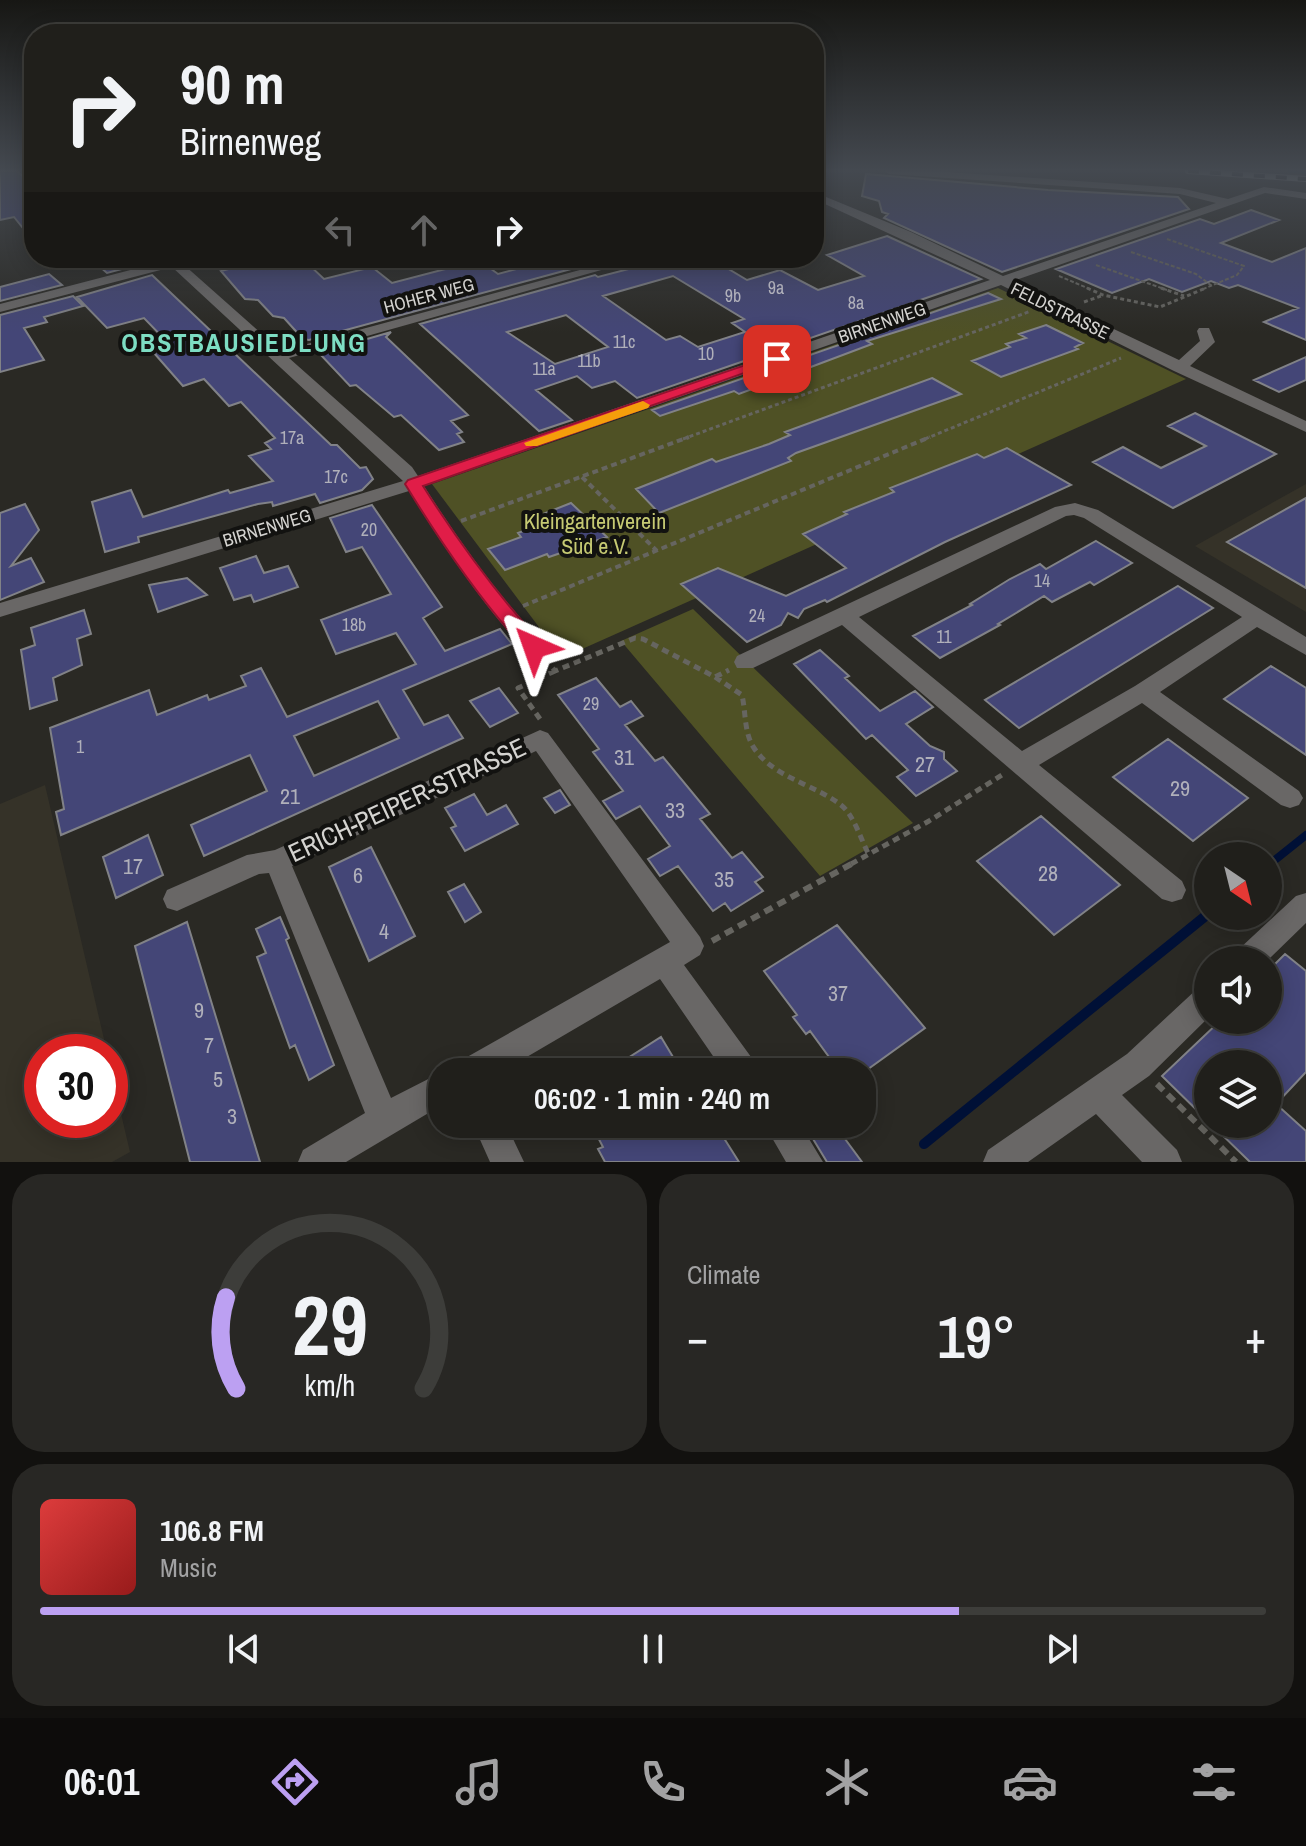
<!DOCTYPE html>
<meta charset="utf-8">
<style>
body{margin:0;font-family:"Archivo Narrow",sans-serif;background:#282724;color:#f1f3f6;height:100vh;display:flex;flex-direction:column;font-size:30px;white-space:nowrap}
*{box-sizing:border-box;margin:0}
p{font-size:26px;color:#a2a2a3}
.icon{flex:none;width:44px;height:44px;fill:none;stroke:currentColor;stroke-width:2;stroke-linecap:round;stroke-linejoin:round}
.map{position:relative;height:1162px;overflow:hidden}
.side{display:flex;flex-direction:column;gap:12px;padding:12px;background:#12110f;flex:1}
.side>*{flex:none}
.banner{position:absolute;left:24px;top:24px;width:800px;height:244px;border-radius:32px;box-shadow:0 4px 20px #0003,0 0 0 2px #3d3d3a;background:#201f1b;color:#f1f3f6;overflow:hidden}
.needle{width:52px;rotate:145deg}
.controls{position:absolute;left:1194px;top:842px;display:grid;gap:16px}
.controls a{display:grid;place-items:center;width:88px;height:88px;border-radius:50%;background:#201f1b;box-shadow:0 4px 20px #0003,0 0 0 2px #3d3d3a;font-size:40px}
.speed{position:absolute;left:24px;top:1034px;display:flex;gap:16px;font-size:40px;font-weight:700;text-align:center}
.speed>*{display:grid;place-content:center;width:104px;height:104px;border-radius:50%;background:#201f1b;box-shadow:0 4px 20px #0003,0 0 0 2px #3d3d3a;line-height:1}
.speed .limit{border:12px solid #d22;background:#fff;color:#111}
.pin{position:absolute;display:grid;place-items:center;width:68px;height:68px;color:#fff;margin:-34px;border-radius:16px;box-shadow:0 4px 12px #0006}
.me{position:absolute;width:88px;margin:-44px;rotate:317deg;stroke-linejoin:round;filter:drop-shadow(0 0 6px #0008)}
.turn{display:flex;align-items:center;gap:28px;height:168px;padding:0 24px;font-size:36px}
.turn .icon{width:104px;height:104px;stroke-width:2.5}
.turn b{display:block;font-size:56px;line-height:68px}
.lanes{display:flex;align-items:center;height:76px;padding:0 24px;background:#0003;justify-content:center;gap:40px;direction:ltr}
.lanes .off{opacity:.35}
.big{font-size:60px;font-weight:600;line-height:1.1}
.side .card{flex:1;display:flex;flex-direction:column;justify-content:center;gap:12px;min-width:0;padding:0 28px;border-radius:32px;background:#282724}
.side .dial{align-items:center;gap:0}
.dial svg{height:208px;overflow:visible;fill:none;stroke:#3d3d3a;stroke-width:7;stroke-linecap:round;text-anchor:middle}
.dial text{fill:#f1f3f6;stroke:none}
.song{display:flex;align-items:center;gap:24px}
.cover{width:96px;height:96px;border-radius:12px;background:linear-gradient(135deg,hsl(0 70% 55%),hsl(0 70% 35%))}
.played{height:8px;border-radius:4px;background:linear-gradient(90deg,#bca0f2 75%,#3d3d3a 75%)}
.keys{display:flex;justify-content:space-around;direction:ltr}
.heat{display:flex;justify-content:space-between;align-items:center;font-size:44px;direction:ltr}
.side .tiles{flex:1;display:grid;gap:12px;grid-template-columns:1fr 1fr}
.card:last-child{grid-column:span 2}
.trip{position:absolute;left:428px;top:1058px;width:448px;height:80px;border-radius:32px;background:#201f1b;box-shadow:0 4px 20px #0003,0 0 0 2px #3d3d3a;font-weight:600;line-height:80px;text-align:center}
.tab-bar{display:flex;height:128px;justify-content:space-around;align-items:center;background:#0d0c0b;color:#a2a2a3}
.tab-bar .icon{width:56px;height:56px}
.tab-bar .selected{color:#bca0f2}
.tab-bar b{font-size:36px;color:#f1f3f6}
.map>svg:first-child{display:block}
.built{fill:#353228}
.green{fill:#4f5125}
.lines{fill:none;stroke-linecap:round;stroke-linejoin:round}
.stream-far2{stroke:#001036;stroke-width:4}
.stream-far1{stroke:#001036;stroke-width:8}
.stream{stroke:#001036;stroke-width:10}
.building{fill:#444677;stroke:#818287;stroke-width:2;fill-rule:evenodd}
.path-far4{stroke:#666560;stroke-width:2;stroke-dasharray:4 2;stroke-linecap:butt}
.path-far3{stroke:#666560;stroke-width:3;stroke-dasharray:4 3;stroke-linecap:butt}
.path-far2{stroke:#666560;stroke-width:4;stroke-dasharray:6 4;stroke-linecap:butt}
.path-far1{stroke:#666560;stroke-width:5;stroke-dasharray:7 5;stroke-linecap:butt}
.path{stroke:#666560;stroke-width:6;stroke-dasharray:9 6;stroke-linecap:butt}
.minor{fill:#696766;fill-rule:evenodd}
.rail-casing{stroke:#9e9d9a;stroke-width:6}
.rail{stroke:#121210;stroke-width:4;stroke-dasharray:11;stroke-linecap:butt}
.route{fill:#e11d48;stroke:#92132f;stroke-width:2}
.slow{fill:#f59e0b}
.labels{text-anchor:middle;stroke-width:8;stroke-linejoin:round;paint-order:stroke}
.number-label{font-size:18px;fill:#b0b0ba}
.far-street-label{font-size:18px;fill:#d4d3d0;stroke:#121210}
.park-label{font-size:22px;fill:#c6ca73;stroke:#121210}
.near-number-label{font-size:22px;fill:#b0b0ba}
.far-district-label{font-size:26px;font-weight:bold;letter-spacing:2px;fill:#7dddc3;stroke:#121210}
.near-street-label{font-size:26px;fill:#d4d3d0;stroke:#121210}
</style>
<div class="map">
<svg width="1306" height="1162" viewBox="0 0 1306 1162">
<rect width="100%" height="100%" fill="#2a2924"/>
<path class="built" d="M1306 484V612L1195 546Z
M45 785 107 1052H42V1120H110V1067L130 1152 112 1162H0V804Z"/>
<path class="green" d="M998 288 1186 379 562 658 432 484Z
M693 609 913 823 820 876 621 641Z"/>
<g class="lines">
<path class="stream-far2" d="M1290 171 1306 172"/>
<path class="stream-far1" d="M1270 864 1306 835"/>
<path class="stream" d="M1268 866 1273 862
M924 1144 1208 914"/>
</g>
<path class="building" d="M0 171H17L34 186V242L14 217 0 220Z
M866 174 1048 190 1178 197 1189 209 1002 272 884 218 888 214 882 212 879 201 862 196Z
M1251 210 1279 220 1221 243 1272 262 1306 248V340L1264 322 1298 308 1238 285 1229 288 1211 281 1182 292 1149 279 1112 293 1056 269 1200 219 1214 224Z
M887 236 981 279 637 398 615 381 592 388 577 376 536 390 572 420 539 431 420 324 595 275 598 277 652 263 647 258H716L717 262 747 280 780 270 818 290 864 276 827 255ZM673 276 744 319 732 323 745 332 698 347 680 336 666 340 603 296ZM566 315 608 347 555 364 507 332Z
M106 258H135L141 264 107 273 99 266 111 263Z
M251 258H260L264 262 286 258 293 265 306 262 324 279 372 267 392 283 457 266 447 258H476L498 274 558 258H570L582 266 309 340 303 339 284 318 273 316 258 300 245 299 221 271 229 269 225 264Z
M49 274 62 285 0 301V287Z
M152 275 331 445H337L360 468 366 467 373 479 362 490 320 503 315 494 273 506 272 502 258 504 138 537 139 542 105 552 92 502 131 490 143 517 228 490 230 493 273 481 249 456 271 449 265 443 275 438 241 402 229 406 204 379 183 386 154 353 173 348 144 318 107 328 77 297Z
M988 293 1001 299 867 341 872 344 739 394 734 391 660 416 652 410Z
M73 296 83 306 44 317 47 322 24 328 44 360 0 372V315Z
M1046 325 1083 343 1075 347 1078 349 1001 377 972 361 1010 347 1006 344 1026 338 1019 334Z
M391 332 386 337 468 415 451 421 462 432 457 434 464 442 439 450 401 415 394 417 356 385 350 386 319 353Z
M1306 357V380L1279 392 1254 380Z
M932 378 961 394 796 453 788 458 791 461 659 513 636 489 712 459 716 462 769 444 790 435 785 432Z
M1195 413 1276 454 1173 508 1093 462 1123 447 1161 468 1206 446 1168 426Z
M1007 448 1071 485 945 542 827 602 825 600 804 609 798 618 788 613 781 625 747 642 681 584 718 568 786 596 846 568 803 534 847 514 844 512 894 492 890 488 977 454 984 458Z
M1306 498V588L1227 542Z
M571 503 607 537 549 557 547 554 505 570 488 549 521 537 518 533 539 525 533 518Z
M25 504 39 530 11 566 31 558 44 582 0 600V513Z
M372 505 442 607 423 618 445 651 500 629 512 644 403 690 424 725 448 715 463 738 204 856 191 825 267 791 250 755 61 835 56 812 64 809 50 728 149 690 157 715 207 695 209 700 246 686 241 676 261 668 287 717 416 664 396 633 336 654 321 620 391 594 362 547 346 552 330 518ZM378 701 399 738 314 776 294 736Z
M1096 541 1132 563 1094 585 1090 582 1052 602 1044 596 998 624 1000 625 940 658 913 636 972 605 970 604 1010 579 1040 564 1046 569Z
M256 556 264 573 288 566 298 587 254 602 251 595 234 600 220 568Z
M187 578 207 595 158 612 149 585Z
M1178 586 1213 608 1019 728 985 700Z
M84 610 91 634 77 639 82 665 53 678 57 700 30 709 21 650 35 645 31 628Z
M820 650 849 676 845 678 880 711 915 691 933 707 906 724 930 746 944 752V759L957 771 916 796 897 777 908 770 872 735 866 739 794 664Z
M1271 666 1306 688V755L1224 699Z
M596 678 620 707 631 701 643 716 625 725 655 761 663 757 710 814 700 819 732 858 742 852 763 877 755 882 763 891 731 911 725 903 713 911 678 866 660 876 648 859 670 846 640 806 616 819 603 801 623 791 593 752 599 749 558 695Z
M499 688 518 713 490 727 470 701Z
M1168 739 1248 798 1193 841 1113 777Z
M560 790 570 805 555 813 544 798Z
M474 794 487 815 506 805 518 824 465 851 451 828 456 826 445 808Z
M1041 816 1120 885 1054 935 977 861Z
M148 835 163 875 116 898 103 857Z
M371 847 415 936 369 961 329 867Z
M464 884 481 912 465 922 448 892Z
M280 917 289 938 286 940 334 1065 309 1080 295 1045 290 1048 257 957 266 953 256 929Z
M187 922 260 1162H190L135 946Z
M837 925 925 1028 864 1072H840L810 1031 806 1034 793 1017 797 1015 764 971Z
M1285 954 1306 971V1072L1276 1104 1306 1131V1162H1250L1211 1124H1268V1064H1208V1121L1162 1076 1221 1020H1268V971Z
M661 1037 682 1072H606Z
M591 1124H715L739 1162H605L598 1149 603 1147Z
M804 1124H834L862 1162H827Z"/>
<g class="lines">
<path class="path-far4" d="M1167 239 1244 266 1237 275 1201 290
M1131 252 1196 274 1212 286
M1096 265 1167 290
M1059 276 1092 290"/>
<path class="path-far3" d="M1087 288 1103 295 1160 307 1206 288
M1161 288 1184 296
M1084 302 1101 296
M683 439 1031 311
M925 439 1121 358"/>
<path class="path-far2" d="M582 477 657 551
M461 521 689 437
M523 606 930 437"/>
<path class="path-far1" d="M545 659 555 671 635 638 643 639 715 677 729 670
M715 677 742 695C746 713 744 733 754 748 774 778 814 784 841 805 853 814 861 839 868 853
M540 719 518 688 555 671
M851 864 929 821 1002 775"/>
<path class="path" d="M712 941 855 862
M1157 1084 1236 1162"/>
<path class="minor" d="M884 171H932L1180 188 1228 199 1264 187 1306 193V199L1265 193 1013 281 1179 360 1200 341 1197 331 1199 328H1209L1215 342 1190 366 1306 421V432L1174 371 1001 285 424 486C459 541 497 594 542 642L545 647 542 652H526C482 603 444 548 409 491L0 617V603L403 481 172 267 0 312V304L165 261 163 258H198L183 264 281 351 624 258H644L289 358 412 467 418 476 990 280 814 199V192L911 232 1003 276 1216 203 1180 194 889 174Z
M1075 503 1098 510 1306 637V655L1257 627 1160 692 1299 791 1303 798 1299 805 1290 808 1281 805 1142 703 1039 765 1182 881 1186 890 1182 899 1172 902 1162 899 842 625 753 668H737L734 662 737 656 1055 507ZM1074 515 1084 518 1242 617 1135 686 1022 751 859 617 1066 516Z
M540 730 548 733 700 937 704 946 700 955 684 965 754 1061 759 1072H724L660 979 501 1072H455L460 1061 670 942 536 751 292 866 391 1098 442 1072V1105L346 1162H298L303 1150 365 1113 269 873 259 874 177 911 167 908 163 899 167 890 247 855 275 850Z
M1306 893V923L1268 960H1234L1238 950 1296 896Z
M1208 984V1018L1149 1076 1122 1095 1177 1150 1182 1162H1142L1096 1114 1028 1162H983L988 1150 1127 1054 1198 988Z
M473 1124H506L524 1162H490Z
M764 1124H800L823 1162H786Z"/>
<g class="rail-casing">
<path id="rail" d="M1188 171 1306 179"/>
</g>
<use href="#rail" class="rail"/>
</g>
<linearGradient id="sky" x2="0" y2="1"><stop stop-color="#171714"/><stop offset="0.51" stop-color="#444950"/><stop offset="1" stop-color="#444950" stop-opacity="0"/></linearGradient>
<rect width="1306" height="333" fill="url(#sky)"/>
<path class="route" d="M772 356 784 359 423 486C458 541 496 594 541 642L544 647 541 651H527C480 601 441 543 405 484L408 480Z"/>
<path class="slow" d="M643 401 650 405 648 408 537 446H526L524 443Z"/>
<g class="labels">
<g class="number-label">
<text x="776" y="294">9a</text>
<text x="733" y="302">9b</text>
<text x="856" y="309">8a</text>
<text x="624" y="348">11c</text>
<text x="706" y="360">10</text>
<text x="589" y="367">11b</text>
<text x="544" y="375">11a</text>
<text x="292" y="444">17a</text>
<text x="336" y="483">17c</text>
<text x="369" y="536">20</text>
<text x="1042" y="587">14</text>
<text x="757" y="622">24</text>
<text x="354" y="631">18b</text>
<text x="944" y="643">11</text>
<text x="591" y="710">29</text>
<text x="80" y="753">1</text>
</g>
<g class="far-street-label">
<text transform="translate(429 296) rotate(-15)" y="6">HOHER WEG</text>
<text transform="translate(1060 311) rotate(26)" y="6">FELDSTRASSE</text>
<text transform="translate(882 323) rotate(-19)" y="6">BIRNENWEG</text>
<text transform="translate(267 528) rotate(-17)" y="6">BIRNENWEG</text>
</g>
<g class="park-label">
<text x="595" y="529">Kleingartenverein<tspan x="595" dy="25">Süd e.V.</tspan></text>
</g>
<g class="near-number-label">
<text x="624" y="765">31</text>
<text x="925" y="772">27</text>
<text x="1180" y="796">29</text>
<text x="290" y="804">21</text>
<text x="675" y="818">33</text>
<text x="133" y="874">17</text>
<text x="1048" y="881">28</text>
<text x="358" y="883">6</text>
<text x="724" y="887">35</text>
<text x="384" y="939">4</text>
<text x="838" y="1001">37</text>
<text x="199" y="1018">9</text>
<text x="209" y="1053">7</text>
<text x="218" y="1087">5</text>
<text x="232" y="1124">3</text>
</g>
<g class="far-district-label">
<text x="244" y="352">OBSTBAUSIEDLUNG</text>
</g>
<g class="near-street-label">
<text transform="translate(407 800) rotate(-25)" y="9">ERICH-PEIPER-STRASSE</text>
</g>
</g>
</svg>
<div class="controls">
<a><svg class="needle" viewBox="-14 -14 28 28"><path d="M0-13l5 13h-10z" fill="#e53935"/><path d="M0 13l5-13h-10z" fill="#a2a2a3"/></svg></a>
<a><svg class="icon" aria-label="sound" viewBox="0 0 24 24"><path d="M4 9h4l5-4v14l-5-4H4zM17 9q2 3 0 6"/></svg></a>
<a><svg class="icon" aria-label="layers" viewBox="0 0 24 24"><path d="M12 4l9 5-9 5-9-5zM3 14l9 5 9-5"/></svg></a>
</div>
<div class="speed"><div class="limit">30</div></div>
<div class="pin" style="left:777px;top:359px;background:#d93025"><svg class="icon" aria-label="arrive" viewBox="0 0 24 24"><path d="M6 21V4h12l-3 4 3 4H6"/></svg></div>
<svg class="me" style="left:534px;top:647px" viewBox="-20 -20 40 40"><path d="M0-17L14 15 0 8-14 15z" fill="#e11d48" stroke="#fff" stroke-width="4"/></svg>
<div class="trip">06:02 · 1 min · 240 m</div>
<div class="banner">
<div class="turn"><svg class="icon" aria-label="right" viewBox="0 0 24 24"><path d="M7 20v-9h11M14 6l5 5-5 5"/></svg><div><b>90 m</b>Birnenweg</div></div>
<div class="lanes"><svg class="icon off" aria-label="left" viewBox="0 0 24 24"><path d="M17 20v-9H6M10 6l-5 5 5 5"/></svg><svg class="icon off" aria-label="ahead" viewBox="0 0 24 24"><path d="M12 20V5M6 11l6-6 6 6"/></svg><svg class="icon" aria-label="right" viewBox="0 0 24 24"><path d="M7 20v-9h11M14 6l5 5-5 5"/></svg></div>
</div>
</div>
<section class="side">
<div class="tiles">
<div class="card dial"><svg viewBox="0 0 100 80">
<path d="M14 69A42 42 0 1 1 86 69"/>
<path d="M14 69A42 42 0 0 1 10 34" stroke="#bca0f2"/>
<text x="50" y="56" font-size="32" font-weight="700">29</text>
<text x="50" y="72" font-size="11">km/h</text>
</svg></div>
<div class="card"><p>Climate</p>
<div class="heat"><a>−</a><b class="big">19°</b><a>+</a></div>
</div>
<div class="card">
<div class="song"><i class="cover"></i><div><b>106.8 FM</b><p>Music</p></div></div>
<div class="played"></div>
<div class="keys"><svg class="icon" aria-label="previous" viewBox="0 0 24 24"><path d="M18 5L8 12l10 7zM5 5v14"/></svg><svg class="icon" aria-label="pause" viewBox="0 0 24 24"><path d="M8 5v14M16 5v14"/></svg><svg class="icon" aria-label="next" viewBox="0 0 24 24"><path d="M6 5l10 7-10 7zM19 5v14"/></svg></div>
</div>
</div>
</section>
<nav class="tab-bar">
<b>06:01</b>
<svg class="icon selected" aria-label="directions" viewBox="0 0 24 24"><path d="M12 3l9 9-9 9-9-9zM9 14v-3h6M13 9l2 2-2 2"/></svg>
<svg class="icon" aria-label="music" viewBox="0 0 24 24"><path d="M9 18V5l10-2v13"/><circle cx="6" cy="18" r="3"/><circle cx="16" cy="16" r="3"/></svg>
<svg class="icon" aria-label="phone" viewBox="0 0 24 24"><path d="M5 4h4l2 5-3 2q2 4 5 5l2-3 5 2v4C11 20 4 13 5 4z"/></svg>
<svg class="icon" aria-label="climate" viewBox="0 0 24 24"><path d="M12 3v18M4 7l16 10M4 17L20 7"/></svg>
<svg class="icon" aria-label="car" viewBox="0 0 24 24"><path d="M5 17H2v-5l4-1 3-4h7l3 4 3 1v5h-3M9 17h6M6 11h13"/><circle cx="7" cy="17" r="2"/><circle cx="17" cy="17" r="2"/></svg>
<svg class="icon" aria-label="filters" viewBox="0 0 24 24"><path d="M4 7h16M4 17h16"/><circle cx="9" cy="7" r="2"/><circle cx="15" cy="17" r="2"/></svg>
</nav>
